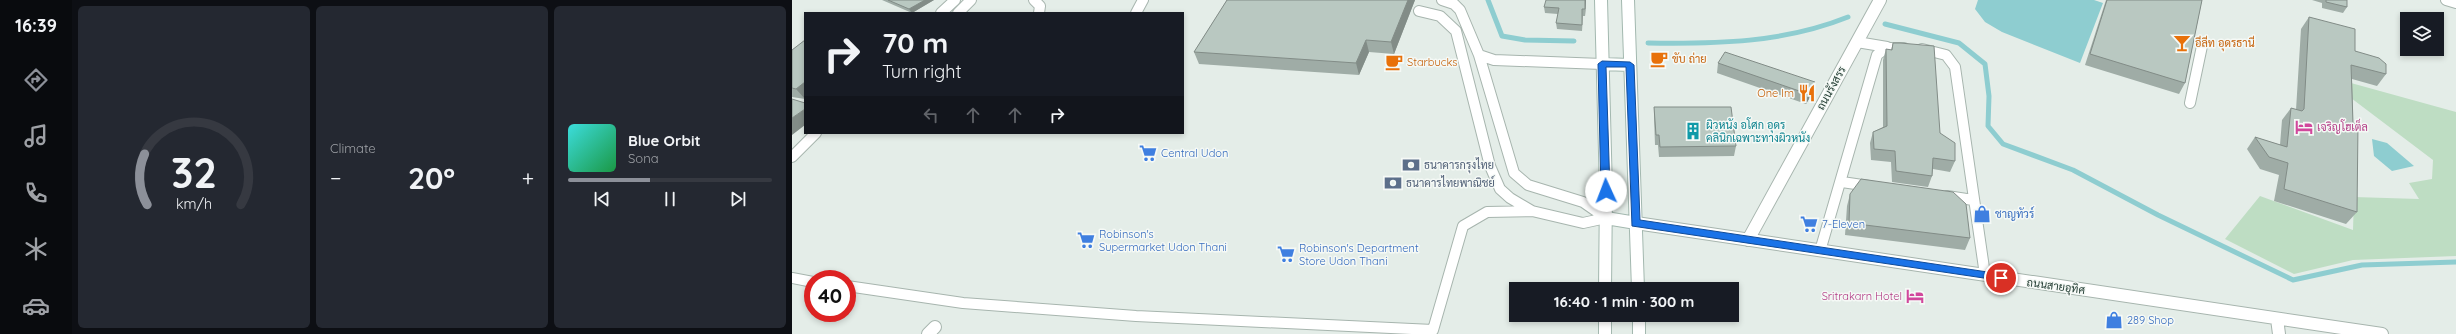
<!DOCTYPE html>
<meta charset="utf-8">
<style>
body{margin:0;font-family:Quicksand,Sarabun,sans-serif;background:#242831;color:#f1f3f6;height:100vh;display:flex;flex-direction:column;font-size:15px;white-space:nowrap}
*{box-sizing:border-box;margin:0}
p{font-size:13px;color:#9ea1a6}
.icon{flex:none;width:22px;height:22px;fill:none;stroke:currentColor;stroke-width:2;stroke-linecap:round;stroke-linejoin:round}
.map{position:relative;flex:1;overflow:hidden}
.drawer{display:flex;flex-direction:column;gap:6px;padding:6px;background:#0d0f14;width:720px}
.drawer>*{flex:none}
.guide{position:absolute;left:12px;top:12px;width:380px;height:122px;border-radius:0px;box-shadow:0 2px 6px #0003;background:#171b24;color:#f1f3f6;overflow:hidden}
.tools{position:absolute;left:1608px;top:12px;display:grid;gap:8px}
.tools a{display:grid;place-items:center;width:44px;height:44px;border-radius:0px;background:#171b24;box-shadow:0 2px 6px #0003;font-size:20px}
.speed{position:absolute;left:12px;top:270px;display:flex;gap:8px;font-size:20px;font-weight:700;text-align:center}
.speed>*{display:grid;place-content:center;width:52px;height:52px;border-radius:50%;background:#171b24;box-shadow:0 2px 6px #0003;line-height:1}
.speed .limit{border:6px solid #d22;background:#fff;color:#111}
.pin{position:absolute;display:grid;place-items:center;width:34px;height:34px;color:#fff;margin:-17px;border:2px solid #fff;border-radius:50%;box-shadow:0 1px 4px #0007}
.me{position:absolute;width:44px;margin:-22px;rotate:358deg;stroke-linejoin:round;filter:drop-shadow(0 0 3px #0008)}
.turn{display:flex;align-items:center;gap:14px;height:84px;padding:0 12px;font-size:18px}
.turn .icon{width:52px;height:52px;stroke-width:2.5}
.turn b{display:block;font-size:28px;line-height:34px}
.lanes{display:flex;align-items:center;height:38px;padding:0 12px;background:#0003;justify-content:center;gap:20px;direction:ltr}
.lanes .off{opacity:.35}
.big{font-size:30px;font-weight:800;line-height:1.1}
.drawer .widget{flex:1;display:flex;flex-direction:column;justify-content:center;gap:6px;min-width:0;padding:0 14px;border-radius:6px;background:#242831}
.drawer .dial{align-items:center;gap:0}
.dial svg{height:104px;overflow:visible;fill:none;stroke:#363941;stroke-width:7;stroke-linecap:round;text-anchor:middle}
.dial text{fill:#f1f3f6;stroke:none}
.song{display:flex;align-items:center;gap:12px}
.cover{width:48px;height:48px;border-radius:6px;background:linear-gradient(135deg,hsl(180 70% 55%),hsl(140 70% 35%))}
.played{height:4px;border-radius:2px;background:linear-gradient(90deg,#8c9099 40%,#363941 40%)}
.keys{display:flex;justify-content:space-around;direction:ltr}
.heat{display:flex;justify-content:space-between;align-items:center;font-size:22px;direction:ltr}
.drawer .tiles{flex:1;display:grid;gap:6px;grid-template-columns:repeat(3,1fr)}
.trip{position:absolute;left:717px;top:282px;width:230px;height:40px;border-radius:0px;background:#171b24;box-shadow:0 2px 6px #0003;font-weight:800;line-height:40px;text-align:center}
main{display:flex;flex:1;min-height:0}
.tabs{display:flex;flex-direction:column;width:72px;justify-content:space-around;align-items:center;background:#090b0e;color:#9ea1a6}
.tabs .icon{width:28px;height:28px}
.tabs .current{color:#8c9099}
.tabs b{font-size:18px;color:#f1f3f6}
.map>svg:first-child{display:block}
.green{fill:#beddc3}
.water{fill:#8ecdd0}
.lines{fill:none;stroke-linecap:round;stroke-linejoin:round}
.stream{stroke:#8ecdd0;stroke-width:5}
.lane-casing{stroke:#a7b5ae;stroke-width:12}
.street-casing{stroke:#a7b5ae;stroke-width:14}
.secondary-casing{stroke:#a3b8af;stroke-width:14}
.lane{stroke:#fff;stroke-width:10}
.street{stroke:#fff;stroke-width:12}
.secondary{stroke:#fff;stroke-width:12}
.wall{fill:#9faca6}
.shaded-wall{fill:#828c87}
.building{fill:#b9c8c1;stroke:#828c87}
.route{fill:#1a73e8;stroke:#114b97}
.labels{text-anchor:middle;stroke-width:3;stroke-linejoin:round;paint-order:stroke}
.food-label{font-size:11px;fill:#c56008;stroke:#f5f9f6;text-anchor:start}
.street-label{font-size:11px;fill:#243e34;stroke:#f5f9f6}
.culture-label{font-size:11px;fill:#0d838f;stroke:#f5f9f6;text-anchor:start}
.hotel-label{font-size:11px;fill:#b23c85;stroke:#f5f9f6;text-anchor:start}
.shop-label{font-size:11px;fill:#366cbe;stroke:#f5f9f6;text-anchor:start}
.service-label{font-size:11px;fill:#4e5e75;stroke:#f5f9f6;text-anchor:start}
</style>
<main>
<nav class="tabs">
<b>16:39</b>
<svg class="icon current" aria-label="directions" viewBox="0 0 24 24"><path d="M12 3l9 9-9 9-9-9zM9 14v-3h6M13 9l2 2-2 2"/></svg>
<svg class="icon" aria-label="music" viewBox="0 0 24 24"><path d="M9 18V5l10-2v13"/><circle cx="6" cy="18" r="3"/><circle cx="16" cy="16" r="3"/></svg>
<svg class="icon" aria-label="phone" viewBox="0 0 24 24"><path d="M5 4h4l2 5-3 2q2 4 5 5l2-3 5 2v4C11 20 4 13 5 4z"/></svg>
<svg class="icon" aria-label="climate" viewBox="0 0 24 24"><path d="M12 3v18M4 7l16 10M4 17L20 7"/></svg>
<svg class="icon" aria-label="car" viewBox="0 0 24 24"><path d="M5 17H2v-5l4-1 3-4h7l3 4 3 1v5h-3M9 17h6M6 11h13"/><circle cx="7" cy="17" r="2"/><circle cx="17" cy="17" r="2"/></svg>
</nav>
<section class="drawer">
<div class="tiles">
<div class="widget dial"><svg viewBox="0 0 100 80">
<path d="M14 69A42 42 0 1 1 86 69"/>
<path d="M14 69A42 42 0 0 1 12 30" stroke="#8c9099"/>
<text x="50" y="56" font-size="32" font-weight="700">32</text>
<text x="50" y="72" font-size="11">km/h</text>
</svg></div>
<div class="widget"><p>Climate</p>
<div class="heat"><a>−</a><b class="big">20°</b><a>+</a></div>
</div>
<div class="widget">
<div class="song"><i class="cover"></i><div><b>Blue Orbit</b><p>Sona</p></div></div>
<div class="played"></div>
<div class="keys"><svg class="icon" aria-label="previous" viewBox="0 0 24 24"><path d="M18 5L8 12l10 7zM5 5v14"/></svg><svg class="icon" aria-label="pause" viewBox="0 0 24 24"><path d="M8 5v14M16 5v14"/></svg><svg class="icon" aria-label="next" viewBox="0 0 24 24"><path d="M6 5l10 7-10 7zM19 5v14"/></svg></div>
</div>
</div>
</section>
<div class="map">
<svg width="1664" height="334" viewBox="0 0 1664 334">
<rect width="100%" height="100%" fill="#e4ede8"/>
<path class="green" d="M1559 83 1664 112V256L1561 260 1502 274 1433 239 1468 196 1561 230 1562 197 1627 199 1617 183 1640 179 1641 160 1559 98Z"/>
<path class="water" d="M1186 0H1302L1311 3 1288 63 1210 32 1193 22 1183 9Z
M1580 139 1595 143 1622 166 1600 171 1582 156Z"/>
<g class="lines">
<path class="stream" d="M696 0 710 36 733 40 782 41
M1093 24 1167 43 1193 64 1197 96 1196 126 1211 144 1281 170 1366 215 1501 280 1570 265 1664 262
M856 43C925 44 991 43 1056 17"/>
<g class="lane-casing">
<path id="lane" d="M242 0 248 6 247 13
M650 0 662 4 668 10 687 55 702 60 810 64
M1654 0 1664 3
M627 11 648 16 664 31 698 166 708 189 718 198 740 211 791 223 814 218
M149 13 163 0
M166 13 179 0
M344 13 351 0
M1065 42 1095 47
M1130 49 1154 55 1163 67 1193 275
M687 55 722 173 736 185 791 202 814 218
M1398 103 1410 46
M0 157 24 133
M1050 182 1077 186
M1155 196 1181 200
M1028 251 1085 55 1094 48H1112
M0 278 21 282
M55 286 171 303 344 316 641 330 671 226 695 212 740 211"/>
</g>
<g class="street-casing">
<path id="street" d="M844 223 1590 334
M956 240 1088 0
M1485 319 1487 334
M136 334 143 327"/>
</g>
<g class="secondary-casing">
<path id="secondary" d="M809 0 814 191 813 289
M836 0 846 289
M810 64 838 65
M814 218 844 223
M813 315V334
M847 315V334"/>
</g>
<use href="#lane" class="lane"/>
<use href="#street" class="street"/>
<use href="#secondary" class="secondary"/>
</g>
<path class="wall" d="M90 0H142L120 13Z
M435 0H623L602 54 577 52 567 75 407 64 402 52Z
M794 0 793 16H791L790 31 765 29 764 23 766 14 753 13 752 7Z
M1314 0H1410L1393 83 1387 94 1293 65Z
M1520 0H1555V7L1551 13 1530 8V3Z
M1517 17 1594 74 1585 86 1560 79 1561 123 1565 212 1554 224 1482 201 1487 175 1468 169 1455 149 1463 137 1488 145 1490 120 1499 108 1504 110 1509 29Z
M13 40V99L0 97V50Z
M1101 43 1163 161 1158 172 1141 169 1140 176 1136 187 1100 182 1099 162 1079 160 1078 143 1081 132 1091 127V60L1094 49 1099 50Z
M926 63 1023 82 1021 92 1014 104 925 73Z
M862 107 944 146 942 156 867 157 866 145H863L862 117Z
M1058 194 1178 238 1173 250 1053 235 1055 206Z"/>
<path class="shaded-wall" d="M133 0H142L120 13 117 9Z
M616 0H623L602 54 599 42Z
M793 0H794L793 16Z
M574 40 577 52 567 75 564 63Z
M13 82V99L4 89Z
M1023 82 1021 92 1014 104 1016 94Z
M13 109V125L0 135V118Z"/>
<path class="building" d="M96 0H133L117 9Z
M435 0H616L599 42 574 40 564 63 402 52Z
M754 0H793V9H790V25L764 23 767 8 752 7Z
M1315 0H1410L1393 83 1298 54Z
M1534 0H1555V7L1534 2Z
M1517 17 1563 29V51L1587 58 1594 64V74L1559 65 1561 123 1566 124 1565 212 1492 189 1496 163 1477 157 1463 137 1495 147 1499 108 1510 111 1512 109Z
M13 40V82L4 89 0 88V50Z
M1101 43H1108L1142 46 1148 133 1163 143V161L1141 158 1140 176 1104 171 1103 151 1082 149 1081 132 1095 126 1094 49 1100 50Z
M933 52 1023 82 1016 94 926 63Z
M0 99 13 103V109L0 118Z
M862 107H939L944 146 868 147 867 135H864Z
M1069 179 1161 192 1174 204 1178 238 1057 223 1058 194Z"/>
<path class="route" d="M810 61 838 62 842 65 848 220 1209 274 1212 275V281L840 226 834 67H814L818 191 814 194 809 191 806 64Z"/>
<defs>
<g id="bar-bare" transform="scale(1.38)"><path d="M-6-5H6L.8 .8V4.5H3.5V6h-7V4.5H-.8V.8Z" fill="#e8710a" stroke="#f5f9f6" stroke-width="2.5" paint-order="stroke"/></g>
<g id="cafe-bare" transform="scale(1.38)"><path d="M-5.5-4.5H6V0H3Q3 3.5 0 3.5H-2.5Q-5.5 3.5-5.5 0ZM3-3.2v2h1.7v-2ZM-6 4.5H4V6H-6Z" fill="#e8710a" stroke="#f5f9f6" stroke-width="2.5" paint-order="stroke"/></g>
<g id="restaurant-bare" transform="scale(1.38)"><path d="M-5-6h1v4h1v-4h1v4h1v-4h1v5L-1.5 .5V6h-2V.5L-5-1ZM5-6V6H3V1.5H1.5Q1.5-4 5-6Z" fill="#e8710a" stroke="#f5f9f6" stroke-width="2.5" paint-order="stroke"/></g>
<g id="hotel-bare" transform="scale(1.38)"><path d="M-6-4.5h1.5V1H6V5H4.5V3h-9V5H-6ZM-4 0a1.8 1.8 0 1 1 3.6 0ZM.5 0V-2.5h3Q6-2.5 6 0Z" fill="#d1479c" stroke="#f5f9f6" stroke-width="2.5" paint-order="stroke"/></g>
<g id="building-bare" transform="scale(1.38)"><path d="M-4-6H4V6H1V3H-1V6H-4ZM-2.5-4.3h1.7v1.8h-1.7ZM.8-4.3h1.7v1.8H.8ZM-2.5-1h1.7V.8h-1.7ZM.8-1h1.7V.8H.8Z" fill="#0f9aa8" stroke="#f5f9f6" stroke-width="2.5" paint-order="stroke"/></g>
<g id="supermarket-bare" transform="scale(1.38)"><path d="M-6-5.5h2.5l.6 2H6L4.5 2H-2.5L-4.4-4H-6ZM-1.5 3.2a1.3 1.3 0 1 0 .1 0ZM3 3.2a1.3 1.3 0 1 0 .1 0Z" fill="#3f7fe0" stroke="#f5f9f6" stroke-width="2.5" paint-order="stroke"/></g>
<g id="bank-bare" transform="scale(1.38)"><path d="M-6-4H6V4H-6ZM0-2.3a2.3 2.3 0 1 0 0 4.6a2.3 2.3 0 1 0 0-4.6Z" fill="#5c6f8a" stroke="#f5f9f6" stroke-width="2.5" paint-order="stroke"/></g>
<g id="shop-bare" transform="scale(1.38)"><path d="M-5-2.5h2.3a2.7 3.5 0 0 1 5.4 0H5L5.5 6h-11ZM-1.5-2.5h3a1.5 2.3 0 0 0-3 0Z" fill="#3f7fe0" stroke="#f5f9f6" stroke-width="2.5" paint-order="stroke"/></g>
</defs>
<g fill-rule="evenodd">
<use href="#bar-bare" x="1390" y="43"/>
<use href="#cafe-bare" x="867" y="59"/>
<use href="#cafe-bare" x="602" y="62"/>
<use href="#restaurant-bare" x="1015" y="93"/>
<use href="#hotel-bare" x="1512" y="127"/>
<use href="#building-bare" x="901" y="131"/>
<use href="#supermarket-bare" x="356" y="153"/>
<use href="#bank-bare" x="619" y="165"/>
<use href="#bank-bare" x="601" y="183"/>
<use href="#shop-bare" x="1190" y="214"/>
<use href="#supermarket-bare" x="1017" y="224"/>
<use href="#supermarket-bare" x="294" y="240"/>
<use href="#supermarket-bare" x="494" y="254"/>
<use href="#hotel-bare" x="1123" y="296"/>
<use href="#shop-bare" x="1322" y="320"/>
</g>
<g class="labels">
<g class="food-label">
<text x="1403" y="47">อีลีท อุดรธานี</text>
<text x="880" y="63">ขับ ถ่าย</text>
<text x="615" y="66">Starbucks</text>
<text x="1002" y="97" text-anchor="end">One Im</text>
</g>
<g class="street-label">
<text transform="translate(1039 88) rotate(-61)" y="4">ถนนรังสรร</text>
<text transform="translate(1264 286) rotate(8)" y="4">ถนนสายอุทิศ</text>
</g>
<g class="culture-label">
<text x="914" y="129">ผิวหนัง อโศก อุดร<tspan x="914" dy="13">คลินิกเฉพาะทางผิวหนัง</tspan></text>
</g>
<g class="hotel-label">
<text x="1525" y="131">เจริญโฮเต็ล</text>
<text x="1110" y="300" text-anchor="end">Sritrakarn Hotel</text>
</g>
<g class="shop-label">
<text x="369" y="157">Central Udon</text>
<text x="1203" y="218">ชาญทัวร์</text>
<text x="1030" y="228">7-Eleven</text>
<text x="307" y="238">Robinson's<tspan x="307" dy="13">Supermarket Udon Thani</tspan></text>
<text x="507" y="252">Robinson's Department<tspan x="507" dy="13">Store Udon Thani</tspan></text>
<text x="1335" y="324">289 Shop</text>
</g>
<g class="service-label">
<text x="632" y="169">ธนาคารกรุงไทย</text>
<text x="614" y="187">ธนาคารไทยพาณิชย์</text>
</g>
</g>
</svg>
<div class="tools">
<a><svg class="icon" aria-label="layers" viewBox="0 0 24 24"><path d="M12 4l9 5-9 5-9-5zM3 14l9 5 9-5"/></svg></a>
</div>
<div class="speed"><div class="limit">40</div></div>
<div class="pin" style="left:1209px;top:278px;background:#d93025"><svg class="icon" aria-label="arrive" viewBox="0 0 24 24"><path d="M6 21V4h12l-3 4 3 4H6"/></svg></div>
<svg class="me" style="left:814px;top:191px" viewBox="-20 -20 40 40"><circle r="19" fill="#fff"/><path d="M0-13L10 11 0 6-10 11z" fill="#1a73e8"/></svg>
<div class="trip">16:40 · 1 min · 300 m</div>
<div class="guide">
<div class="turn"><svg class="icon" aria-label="right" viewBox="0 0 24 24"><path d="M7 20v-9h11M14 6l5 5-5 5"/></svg><div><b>70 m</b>Turn right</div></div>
<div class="lanes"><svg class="icon off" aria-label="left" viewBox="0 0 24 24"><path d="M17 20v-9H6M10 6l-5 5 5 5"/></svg><svg class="icon off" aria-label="ahead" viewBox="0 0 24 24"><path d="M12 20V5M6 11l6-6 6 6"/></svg><svg class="icon off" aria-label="ahead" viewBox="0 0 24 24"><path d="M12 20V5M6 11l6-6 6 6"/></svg><svg class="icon" aria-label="right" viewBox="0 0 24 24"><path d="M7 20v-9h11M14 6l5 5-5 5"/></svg></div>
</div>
</div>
</main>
